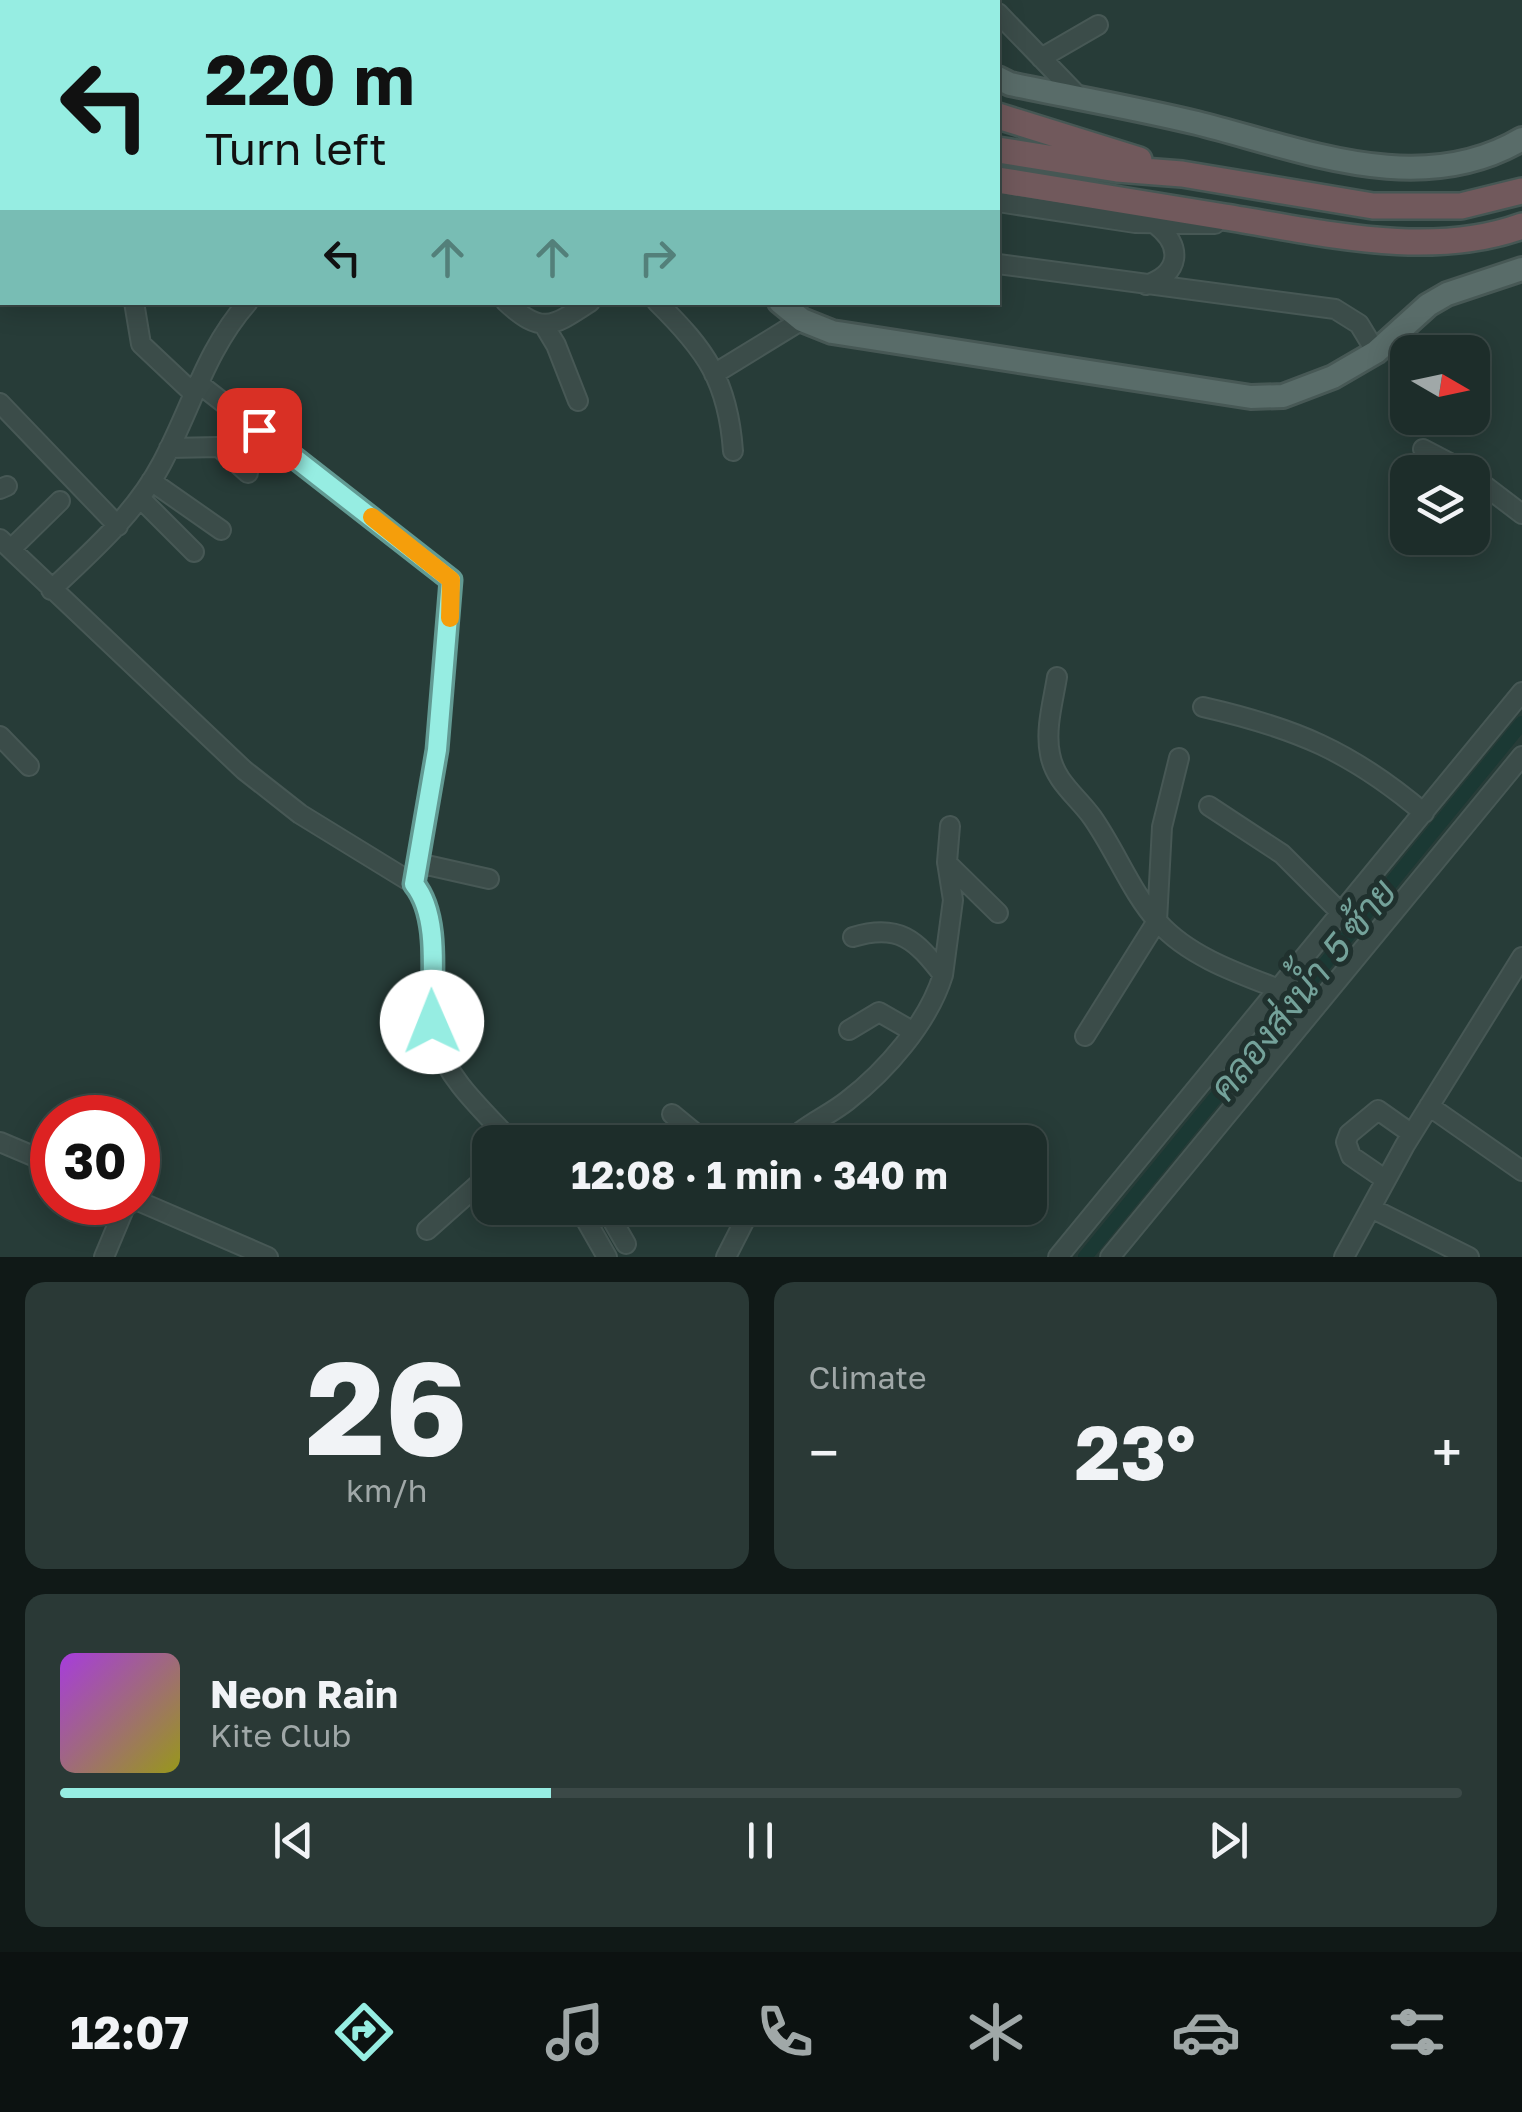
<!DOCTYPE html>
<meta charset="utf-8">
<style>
body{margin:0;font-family:"Golos Text",Sarabun,sans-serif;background:#2a3936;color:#f1f3f6;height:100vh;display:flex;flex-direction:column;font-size:38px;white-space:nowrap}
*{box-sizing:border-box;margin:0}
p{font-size:32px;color:#a0a8a8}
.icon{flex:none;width:55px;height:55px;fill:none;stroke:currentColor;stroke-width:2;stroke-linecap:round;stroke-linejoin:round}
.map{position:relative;height:1257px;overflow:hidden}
.panel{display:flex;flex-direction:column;gap:25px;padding:25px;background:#101917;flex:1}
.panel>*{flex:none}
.top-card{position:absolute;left:0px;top:0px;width:1000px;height:305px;box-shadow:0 5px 25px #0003,0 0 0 2px #3b4947;background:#96ede2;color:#111;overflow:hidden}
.needle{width:65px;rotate:99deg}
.tools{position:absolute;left:1390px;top:335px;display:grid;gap:20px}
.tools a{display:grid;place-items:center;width:100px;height:100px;border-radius:20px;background:#1d2d2a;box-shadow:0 5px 25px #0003,0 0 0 2px #3b4947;font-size:50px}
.speed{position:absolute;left:30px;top:1095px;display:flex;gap:20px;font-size:50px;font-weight:700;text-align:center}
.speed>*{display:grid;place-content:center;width:130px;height:130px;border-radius:50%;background:#1d2d2a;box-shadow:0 5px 25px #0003,0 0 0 2px #3b4947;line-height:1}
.speed .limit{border:15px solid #d22;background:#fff;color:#111}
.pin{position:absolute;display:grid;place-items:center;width:85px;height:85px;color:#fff;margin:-42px;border-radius:20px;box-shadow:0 5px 15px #0006}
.me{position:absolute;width:110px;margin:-55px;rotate:359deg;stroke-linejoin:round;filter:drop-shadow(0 0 8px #0008)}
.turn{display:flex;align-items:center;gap:35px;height:210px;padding:0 40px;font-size:45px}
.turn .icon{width:130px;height:130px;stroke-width:2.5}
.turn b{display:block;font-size:70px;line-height:85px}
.lanes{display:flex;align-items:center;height:95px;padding:0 40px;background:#0003;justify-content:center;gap:50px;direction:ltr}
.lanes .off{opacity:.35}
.big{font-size:75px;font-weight:700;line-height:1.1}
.panel .widget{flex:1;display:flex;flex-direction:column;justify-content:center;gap:15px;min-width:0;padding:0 35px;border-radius:20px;background:#2a3936}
.panel .dial{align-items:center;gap:0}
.dial b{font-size:130px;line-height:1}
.song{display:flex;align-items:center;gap:30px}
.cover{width:120px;height:120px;border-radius:15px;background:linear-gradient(135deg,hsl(280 70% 55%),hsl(60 70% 35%))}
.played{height:10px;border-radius:5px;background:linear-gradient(90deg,#96ede2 35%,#3b4947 35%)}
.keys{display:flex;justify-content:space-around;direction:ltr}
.heat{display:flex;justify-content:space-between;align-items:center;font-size:55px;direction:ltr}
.panel .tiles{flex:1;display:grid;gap:25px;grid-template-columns:1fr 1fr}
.widget:last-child{grid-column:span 2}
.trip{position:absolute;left:472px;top:1125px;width:575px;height:100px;border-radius:20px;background:#1d2d2a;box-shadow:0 5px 25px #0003,0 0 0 2px #3b4947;font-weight:700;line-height:100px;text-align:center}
.menu{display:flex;height:160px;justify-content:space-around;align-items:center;background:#0c1211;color:#a0a8a8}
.menu .icon{width:70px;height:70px}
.menu .on{color:#96ede2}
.menu b{font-size:45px;color:#f1f3f6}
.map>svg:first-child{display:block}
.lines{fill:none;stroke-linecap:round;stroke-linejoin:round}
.canal{stroke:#1b3934;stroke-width:14}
.minor-casing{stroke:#475855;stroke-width:22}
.major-casing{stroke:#475855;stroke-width:28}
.highway-casing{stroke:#465754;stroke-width:30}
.minor{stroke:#3b4c49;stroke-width:18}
.major{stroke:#596c69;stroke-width:22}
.highway{stroke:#71595c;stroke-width:25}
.route-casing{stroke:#629a93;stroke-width:25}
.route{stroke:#96ede2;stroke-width:18}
.slow{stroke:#f59e0b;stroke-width:18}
.labels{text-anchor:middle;stroke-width:10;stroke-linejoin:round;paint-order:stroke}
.water-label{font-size:38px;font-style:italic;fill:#74a29a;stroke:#20312e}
</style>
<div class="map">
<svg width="1522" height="1257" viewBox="0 0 1522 1257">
<rect width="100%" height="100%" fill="#273c38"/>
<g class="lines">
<path class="canal" d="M1085 1257 1522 723"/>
<g class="minor-casing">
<path id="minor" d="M985 0 987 2
M998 13 1080 98
M1041 58 1098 25
M998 202 1135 223 1215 224
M998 264 1335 309 1359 324 1376 352
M1146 285C1180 274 1184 246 1155 224
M134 302 141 344 193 393
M506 302C542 335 552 327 590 302
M657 302C706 350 728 381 733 451
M544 325 556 345 578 401
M714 374 802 320
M198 383 451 580 437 750 414 884
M0 403 118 526
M169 448 219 447 248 473
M1423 449 1467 472
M1472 476 1522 514
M151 481 221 530
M0 489 7 486
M140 498 194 552
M0 539 244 770 300 814 414 884C444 922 423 996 437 1043 448 1080 487 1114 512 1142
M11 549 60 501
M51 590C92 551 135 514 162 463 192 407 205 351 248 302
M1057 677C1053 702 1045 729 1050 754 1055 782 1077 796 1092 817 1116 851 1131 892 1158 922 1188 956 1237 973 1279 989
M1203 707C1295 728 1351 751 1424 813
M0 736 29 766
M1209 806 1282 854 1341 913
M418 863 489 879
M947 863 998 913
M943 975 953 900 947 862 950 826
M849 1030 879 1012 912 1031
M1085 1036 1157 921 1162 827 1179 758
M1429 1106 1522 1171
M672 1114 706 1142
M0 1142 52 1164
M788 1142C805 1125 828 1116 847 1101 886 1071 928 1023 943 975 916 940 899 923 853 937
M1386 1180 1351 1156 1346 1142 1349 1134 1378 1110 1412 1134
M138 1201 268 1257
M579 1208 607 1257
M1371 1208 1469 1257
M588 1221 607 1211 626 1244
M427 1230 490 1174
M104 1257 127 1202
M726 1257 751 1208
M1058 1257 1522 692
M1110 1257 1522 756
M1344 1257 1405 1145 1522 957"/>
</g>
<g class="major-casing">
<path id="major" d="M925 0 928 2
M0 76H2
M998 78 1010 84C1072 97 1135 108 1197 123 1301 149 1420 200 1522 139
M780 302 802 320 832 332 1251 397 1283 396 1333 377 1376 352 1428 305 1447 294 1522 269"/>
</g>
<g class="highway-casing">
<path id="highway" d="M92 0 108 2
M213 0 221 2
M0 12H2
M0 33H2
M998 116 1139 160
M998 150 1117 169 1182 174 1373 206H1461L1522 191
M998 180C1073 192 1149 204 1225 217 1320 232 1428 260 1522 226"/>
</g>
<use href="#minor" class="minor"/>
<use href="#major" class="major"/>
<use href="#highway" class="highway"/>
</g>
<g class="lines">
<g class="route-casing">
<path id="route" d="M259 430 451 580 437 750 414 884C441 917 431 981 432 1022"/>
</g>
<use href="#route" class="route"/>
<path class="slow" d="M372 517 451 580 450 618"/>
</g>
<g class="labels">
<g class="water-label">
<text transform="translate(1303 990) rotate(-51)" y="13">คลองส่งน้ำ 5 ซ้าย</text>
</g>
</g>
</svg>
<div class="tools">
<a><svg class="needle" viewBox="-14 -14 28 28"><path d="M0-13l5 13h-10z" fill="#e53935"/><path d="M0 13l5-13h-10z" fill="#a0a8a8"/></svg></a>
<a><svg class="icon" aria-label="layers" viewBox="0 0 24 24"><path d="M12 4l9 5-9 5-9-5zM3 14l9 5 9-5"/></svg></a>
</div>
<div class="speed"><div class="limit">30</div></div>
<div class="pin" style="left:259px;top:430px;background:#d93025"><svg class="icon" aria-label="arrive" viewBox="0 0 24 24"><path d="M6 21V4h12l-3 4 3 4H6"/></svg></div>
<svg class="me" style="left:432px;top:1022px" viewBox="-20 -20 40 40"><circle r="19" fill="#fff"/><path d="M0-13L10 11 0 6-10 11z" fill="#96ede2"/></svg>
<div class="trip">12:08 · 1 min · 340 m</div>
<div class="top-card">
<div class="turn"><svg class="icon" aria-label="left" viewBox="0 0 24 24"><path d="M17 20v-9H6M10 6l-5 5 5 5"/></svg><div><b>220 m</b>Turn left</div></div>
<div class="lanes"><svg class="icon" aria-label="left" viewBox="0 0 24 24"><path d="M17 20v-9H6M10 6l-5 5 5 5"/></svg><svg class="icon off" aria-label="ahead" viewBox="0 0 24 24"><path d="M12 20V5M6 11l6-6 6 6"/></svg><svg class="icon off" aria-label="ahead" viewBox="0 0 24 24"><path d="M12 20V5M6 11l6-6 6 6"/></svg><svg class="icon off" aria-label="right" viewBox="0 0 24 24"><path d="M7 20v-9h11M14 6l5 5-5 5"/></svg></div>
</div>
</div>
<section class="panel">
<div class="tiles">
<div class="widget dial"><b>26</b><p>km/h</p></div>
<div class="widget"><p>Climate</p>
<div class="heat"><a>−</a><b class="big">23°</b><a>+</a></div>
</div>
<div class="widget">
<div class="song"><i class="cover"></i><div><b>Neon Rain</b><p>Kite Club</p></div></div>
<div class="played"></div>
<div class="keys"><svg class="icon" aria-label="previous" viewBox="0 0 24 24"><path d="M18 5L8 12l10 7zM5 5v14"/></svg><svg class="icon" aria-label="pause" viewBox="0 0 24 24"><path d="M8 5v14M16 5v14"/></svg><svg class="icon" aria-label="next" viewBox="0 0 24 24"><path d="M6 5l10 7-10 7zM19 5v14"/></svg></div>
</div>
</div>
</section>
<nav class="menu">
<b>12:07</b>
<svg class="icon on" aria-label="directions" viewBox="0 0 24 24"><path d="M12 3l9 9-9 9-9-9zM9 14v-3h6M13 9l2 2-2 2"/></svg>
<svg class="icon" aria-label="music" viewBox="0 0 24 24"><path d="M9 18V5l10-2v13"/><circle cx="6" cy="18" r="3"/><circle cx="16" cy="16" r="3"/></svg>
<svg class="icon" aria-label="phone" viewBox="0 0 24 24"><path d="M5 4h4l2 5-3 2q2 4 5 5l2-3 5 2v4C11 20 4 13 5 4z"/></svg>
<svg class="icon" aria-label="climate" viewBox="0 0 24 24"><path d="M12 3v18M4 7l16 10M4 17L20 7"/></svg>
<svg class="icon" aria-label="car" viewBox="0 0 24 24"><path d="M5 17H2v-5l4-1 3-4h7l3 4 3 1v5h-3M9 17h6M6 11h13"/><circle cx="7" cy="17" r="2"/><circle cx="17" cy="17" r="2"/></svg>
<svg class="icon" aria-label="filters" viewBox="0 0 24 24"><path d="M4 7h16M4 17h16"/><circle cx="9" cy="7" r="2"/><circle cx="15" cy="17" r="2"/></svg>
</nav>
